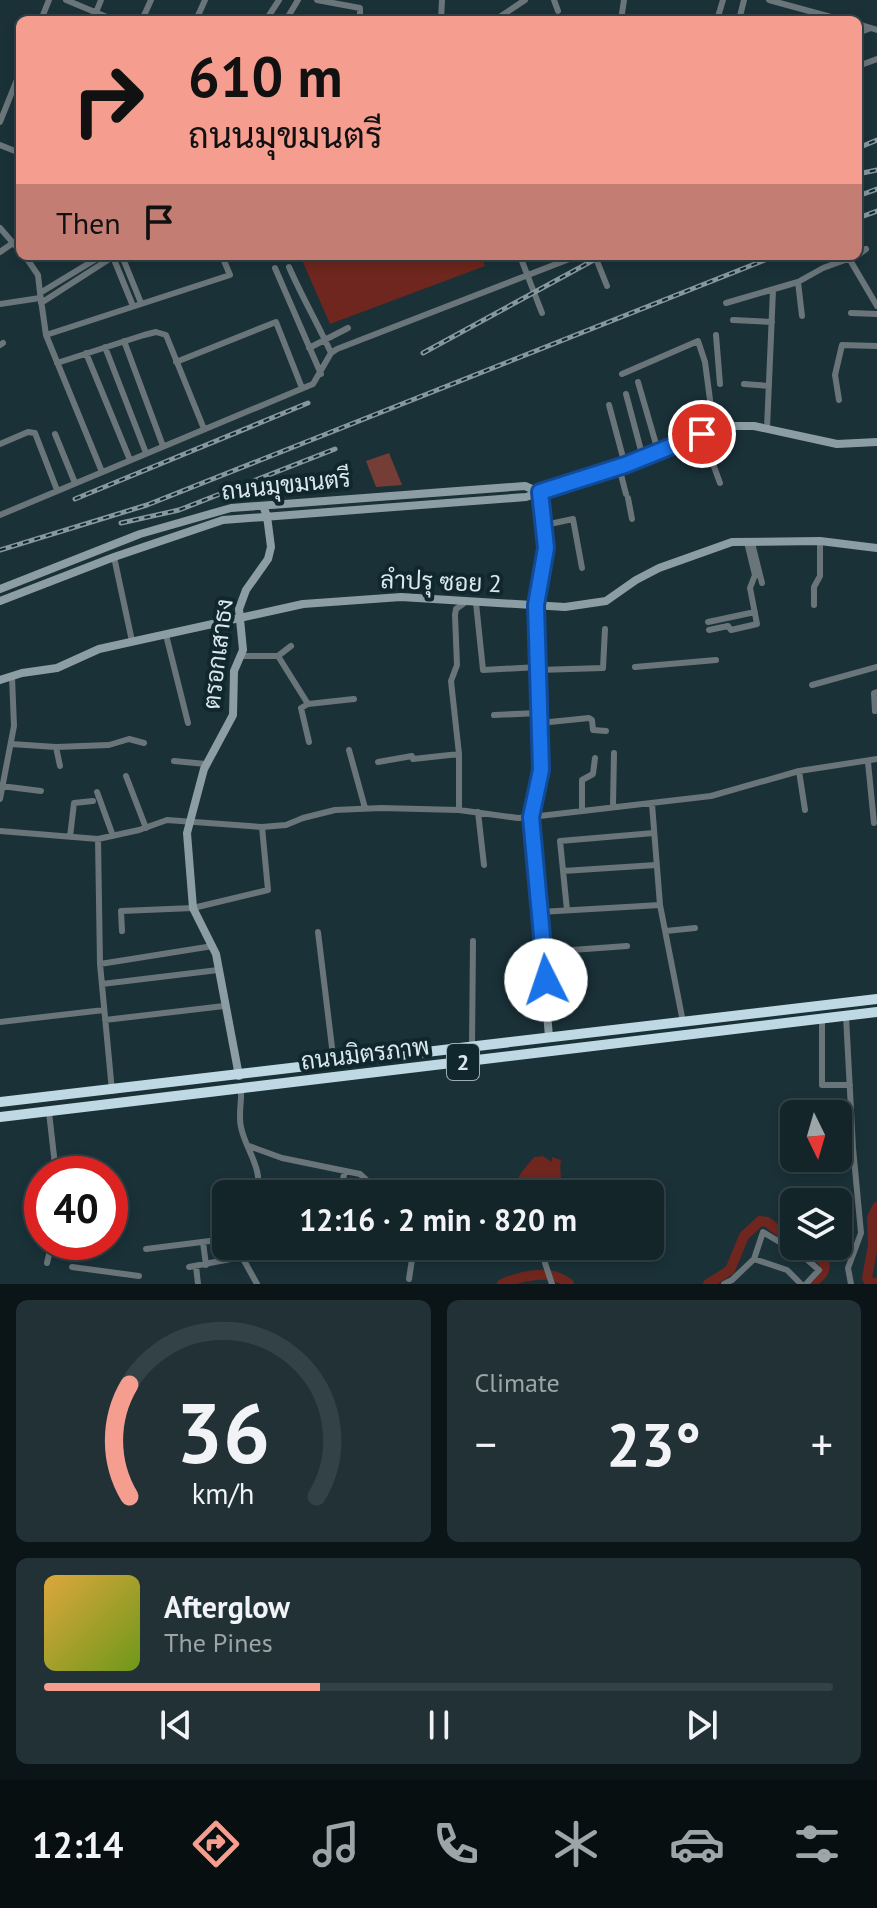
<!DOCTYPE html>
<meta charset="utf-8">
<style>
body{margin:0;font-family:"PT Sans",Sarabun,sans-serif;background:#213136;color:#f1f3f6;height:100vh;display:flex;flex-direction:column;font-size:30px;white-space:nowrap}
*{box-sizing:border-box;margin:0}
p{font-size:26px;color:#9da5a8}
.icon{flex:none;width:44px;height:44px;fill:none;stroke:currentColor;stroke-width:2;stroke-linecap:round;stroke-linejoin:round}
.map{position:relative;height:1284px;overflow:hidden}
.sheet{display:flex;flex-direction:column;gap:16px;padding:16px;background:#0b1417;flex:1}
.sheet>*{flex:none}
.hud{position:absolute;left:16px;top:16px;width:846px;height:244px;border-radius:12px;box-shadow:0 4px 12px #0003,0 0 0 2px #334247;background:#f59d8f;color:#111;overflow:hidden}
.needle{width:52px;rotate:175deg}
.controls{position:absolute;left:780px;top:1100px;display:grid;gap:16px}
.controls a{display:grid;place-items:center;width:72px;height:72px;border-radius:12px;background:#14252a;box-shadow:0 4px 12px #0003,0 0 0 2px #334247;font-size:40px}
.speed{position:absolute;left:24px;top:1156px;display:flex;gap:16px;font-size:40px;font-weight:700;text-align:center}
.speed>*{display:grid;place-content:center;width:104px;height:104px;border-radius:50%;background:#14252a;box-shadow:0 4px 12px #0003,0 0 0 2px #334247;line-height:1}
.speed .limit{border:12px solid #d22;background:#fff;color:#111}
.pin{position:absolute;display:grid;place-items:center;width:68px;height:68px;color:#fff;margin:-34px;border:4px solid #fff;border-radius:50%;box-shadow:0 2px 8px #0007}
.me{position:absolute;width:88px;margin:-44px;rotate:356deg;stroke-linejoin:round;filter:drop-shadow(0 0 6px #0008)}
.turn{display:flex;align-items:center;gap:28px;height:168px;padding:0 40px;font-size:36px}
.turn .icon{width:104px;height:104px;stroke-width:2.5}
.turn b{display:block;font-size:56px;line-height:68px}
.then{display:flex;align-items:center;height:76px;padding:0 40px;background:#0003;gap:16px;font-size:30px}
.big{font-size:60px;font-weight:600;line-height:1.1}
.sheet .widget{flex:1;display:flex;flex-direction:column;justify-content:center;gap:12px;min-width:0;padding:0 28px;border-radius:12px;background:#213136}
.sheet .dial{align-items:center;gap:0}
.dial svg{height:208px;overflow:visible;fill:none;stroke:#334247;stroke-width:7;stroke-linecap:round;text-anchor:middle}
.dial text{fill:#f1f3f6;stroke:none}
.song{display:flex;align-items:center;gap:24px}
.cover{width:96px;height:96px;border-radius:12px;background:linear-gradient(135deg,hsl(40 70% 55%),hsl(80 70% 35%))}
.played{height:8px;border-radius:4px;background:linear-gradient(90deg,#f59d8f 35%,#334247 35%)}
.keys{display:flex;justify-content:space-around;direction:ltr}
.heat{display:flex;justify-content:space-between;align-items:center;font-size:44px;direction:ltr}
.sheet .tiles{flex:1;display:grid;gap:16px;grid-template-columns:1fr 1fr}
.widget:last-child{grid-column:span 2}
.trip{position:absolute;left:212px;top:1180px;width:452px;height:80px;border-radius:12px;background:#14252a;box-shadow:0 4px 12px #0003,0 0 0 2px #334247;font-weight:600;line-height:80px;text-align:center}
.tab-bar{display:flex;height:128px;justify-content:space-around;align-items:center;background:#080f11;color:#9da5a8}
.tab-bar .icon{width:56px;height:56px}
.tab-bar .selected{color:#f59d8f}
.tab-bar b{font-size:36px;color:#f1f3f6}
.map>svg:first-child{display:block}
.green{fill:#743d35}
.water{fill:#6e261e}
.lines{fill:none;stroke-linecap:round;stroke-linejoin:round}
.river{stroke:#6e261e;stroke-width:10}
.street{stroke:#6a7579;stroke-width:6}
.secondary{stroke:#8c9ea4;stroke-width:8}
.highway{stroke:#bed9e3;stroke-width:10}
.rail-casing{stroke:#86989e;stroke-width:5}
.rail{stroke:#10272e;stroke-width:2;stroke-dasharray:6;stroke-linecap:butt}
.route-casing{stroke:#114b97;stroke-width:20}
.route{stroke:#1a73e8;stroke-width:14}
.labels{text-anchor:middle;stroke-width:8;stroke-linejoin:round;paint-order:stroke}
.shield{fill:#10272e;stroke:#9daeb4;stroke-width:2}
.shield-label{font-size:22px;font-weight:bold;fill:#dae8ed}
.street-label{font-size:24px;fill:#dae8ed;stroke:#10272e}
</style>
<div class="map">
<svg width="877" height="1284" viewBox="0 0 877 1284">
<rect width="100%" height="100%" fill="#1a3138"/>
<path class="green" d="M389 453 402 485 376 487 366 461Z"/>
<path class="water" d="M306 256H481L485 266 330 324 301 258Z
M543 1156 552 1162V1157L561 1160C558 1177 567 1180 551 1194H515C514 1177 525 1169 534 1157Z"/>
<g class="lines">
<path class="river" d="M877 1207 872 1218 873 1245 867 1278 869 1282 877 1283
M799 1246C821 1257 838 1265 811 1284
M502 1284C521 1276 552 1268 569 1284
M708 1284 730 1270 744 1236 760 1221 767 1222 794 1243"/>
<path class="street" d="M66 0 114 20
M317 0 360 8V20
M554 0 558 11
M769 0 842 20
M41 20 49 0
M93 20 101 0
M142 20 151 0
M196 20 205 0
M266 20 279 0
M286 20 298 0
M441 20 442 0
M495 20 525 0
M621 20 624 0
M717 20 723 0
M739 20 744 0
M858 24 877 30
M858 33 871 28
M858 66 877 59
M0 122 20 72
M0 145 20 153
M0 228 20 251
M0 252 13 243
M858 255 866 249
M25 256 38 275 40 293
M101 256 40 293 46 335 102 472
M122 256 141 303
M520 256 542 313
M595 256 607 286
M113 257 133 306
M850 260 877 306
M289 267C302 297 318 324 331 353
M275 268 321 374
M798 282 802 316
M41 303 114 256
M726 303 798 282 823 268 856 256
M0 304 40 298
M851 313 877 314
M733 320 772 322
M46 335 230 275 222 256
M716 335 720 384
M124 341 163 446
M0 345 3 343
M105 347 146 453
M309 348 348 328
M86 353 130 460
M176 362 276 322 302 388
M57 363 144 335 156 332 166 335 204 429
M622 374 698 341 705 362 714 430
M638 382 658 451
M744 384 769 386
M626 394 643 458
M839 400 835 375 842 345 877 346
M609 405 625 465
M767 428 773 290
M55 434 75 483
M702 434 720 483
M0 444 28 432 35 433 57 490
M619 467 626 494
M628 498 632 519
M0 515 313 384 331 353 337 349 577 256
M545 525 573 519 582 568
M752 543 762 583
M114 557 132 641
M476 603 483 670 538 667
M814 605V587L820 576V541
M708 622 755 612
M709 630 728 626 731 630 757 624 750 588 755 575 747 542
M166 635 188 723
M241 656H278L308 704 354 699
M278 656 291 646
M635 667 716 660
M538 670 603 668 605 629
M812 685 877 667
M308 704 301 708 309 742
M875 711 874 693 877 692
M494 715 539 713
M540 723 589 718 592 720 593 730 606 731
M11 744 56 747 60 766
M56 747 109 745 129 739 144 743
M349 750 365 808
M413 759 459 754
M174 761 206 764
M378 762 412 756
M868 762 874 823
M799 771 805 810
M126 776 146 828
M1 786 41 791
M97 792 113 836
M0 799 14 726 12 677
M652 804 660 905 683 1022
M613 806 614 753
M459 810V754L451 681 457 665 455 615 456 609 467 601
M582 810V780L593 774 595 758
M478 812 484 865
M0 831 98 839 139 830 167 820 262 827 286 825 303 818 335 810 381 808 459 810 518 818 531 817 711 796 799 771 877 759
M70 837 74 803 93 801
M98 839 100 964 112 1091
M563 871 656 865
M567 910 560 841 654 833
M540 912 660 905
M122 931 121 911 193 908 268 890 262 827
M666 931 695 928
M318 932 334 1064
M544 952 627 946
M100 964 213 946
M102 984 218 970
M846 1016 853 1148 861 1233 848 1268 851 1284
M822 1019V1085H850
M105 1020 224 1006
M0 1022 104 1010
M472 1046 473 941
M241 1089C242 1101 238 1115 241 1127 245 1149 265 1170 256 1194
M49 1112 56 1174
M249 1146 282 1158 360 1174 373 1186 388 1194
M339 1194 345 1171
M426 1194H438
M473 1194 475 1193
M203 1242 206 1265
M236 1246 257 1284
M146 1249 226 1239
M754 1259 787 1270 801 1284
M47 1263 52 1242
M545 1263 552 1284
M196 1266 198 1284
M72 1267 139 1276
M189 1267 241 1257
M409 1279 414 1246
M724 1284 732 1280 754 1259 763 1232 803 1256 819 1270 806 1284"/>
<path class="secondary" d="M540 492 546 548 536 605 541 770 531 817 549 1037
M0 589 140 534 231 508 525 486 539 492
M0 601 114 557 223 520 526 497 625 465 728 426H754L837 444 877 442
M0 680 22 673 57 668 99 649 303 604 401 597 565 607 606 601 636 580 659 568 732 542 820 541 877 548
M239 1076 216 954 193 908 187 833 204 769 233 715 234 671 243 650 239 609 246 590 268 559 271 547 267 516 263 506"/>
<path class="highway" d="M0 1102 877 999
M0 1117 877 1012"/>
<g class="rail-casing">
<path id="rail" d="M858 148 877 140
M858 174 877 170
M858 196 877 189
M858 218 877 211
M423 353 601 256
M75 499 308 403
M121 523 179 510 335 449
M0 550 147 505 775 256"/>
</g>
<use href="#rail" class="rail"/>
</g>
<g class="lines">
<g class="route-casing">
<path id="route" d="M546 980 531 817 541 770 536 605 546 548 540 492 625 465 702 434"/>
</g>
<use href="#route" class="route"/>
</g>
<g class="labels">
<rect class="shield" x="447" y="1044" width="32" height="36" rx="6"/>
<g class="shield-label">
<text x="463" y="1070">2</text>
</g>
<g class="street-label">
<text transform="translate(286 485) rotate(-6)" y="8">ถนนมุขมนตรี</text>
<text transform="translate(441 582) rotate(2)" y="8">ลำปรุ ซอย 2</text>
<text transform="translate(218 654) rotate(-83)" y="8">ตรอกเสาธง</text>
<text transform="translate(365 1054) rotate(-7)" y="8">ถนนมิตรภาพ</text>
</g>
</g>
</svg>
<div class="controls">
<a><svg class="needle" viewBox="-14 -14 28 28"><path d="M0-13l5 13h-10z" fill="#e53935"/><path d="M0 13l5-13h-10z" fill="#9da5a8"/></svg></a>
<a><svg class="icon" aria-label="layers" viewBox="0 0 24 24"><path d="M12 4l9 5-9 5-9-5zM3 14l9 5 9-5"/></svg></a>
</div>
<div class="speed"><div class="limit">40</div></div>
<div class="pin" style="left:702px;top:434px;background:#d93025"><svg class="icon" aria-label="arrive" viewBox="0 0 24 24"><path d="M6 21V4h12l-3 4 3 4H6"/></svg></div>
<svg class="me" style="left:546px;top:980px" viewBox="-20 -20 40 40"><circle r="19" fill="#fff"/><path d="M0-13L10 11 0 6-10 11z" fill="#1a73e8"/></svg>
<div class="trip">12:16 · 2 min · 820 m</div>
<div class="hud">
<div class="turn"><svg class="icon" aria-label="right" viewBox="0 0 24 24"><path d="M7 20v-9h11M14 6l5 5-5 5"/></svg><div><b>610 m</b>ถนนมุขมนตรี</div></div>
<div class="then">Then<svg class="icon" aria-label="arrive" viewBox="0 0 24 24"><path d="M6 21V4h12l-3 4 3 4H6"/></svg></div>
</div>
</div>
<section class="sheet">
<div class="tiles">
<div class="widget dial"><svg viewBox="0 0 100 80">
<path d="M14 69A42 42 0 1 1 86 69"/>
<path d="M14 69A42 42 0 0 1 14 26" stroke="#f59d8f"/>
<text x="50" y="56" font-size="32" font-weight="700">36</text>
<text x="50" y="72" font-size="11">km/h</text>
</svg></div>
<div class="widget"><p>Climate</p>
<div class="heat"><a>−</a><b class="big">23°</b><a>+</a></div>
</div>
<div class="widget">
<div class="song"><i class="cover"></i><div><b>Afterglow</b><p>The Pines</p></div></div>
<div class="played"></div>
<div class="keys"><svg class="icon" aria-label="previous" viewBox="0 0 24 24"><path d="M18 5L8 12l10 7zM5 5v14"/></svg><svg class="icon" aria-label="pause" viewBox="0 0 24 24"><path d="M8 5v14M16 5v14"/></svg><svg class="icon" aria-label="next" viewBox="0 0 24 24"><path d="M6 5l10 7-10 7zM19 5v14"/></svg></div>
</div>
</div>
</section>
<nav class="tab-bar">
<b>12:14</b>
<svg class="icon selected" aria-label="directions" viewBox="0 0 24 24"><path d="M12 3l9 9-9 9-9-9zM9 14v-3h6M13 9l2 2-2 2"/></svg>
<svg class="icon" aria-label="music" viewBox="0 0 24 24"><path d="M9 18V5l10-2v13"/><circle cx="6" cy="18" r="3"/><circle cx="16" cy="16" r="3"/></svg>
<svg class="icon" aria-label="phone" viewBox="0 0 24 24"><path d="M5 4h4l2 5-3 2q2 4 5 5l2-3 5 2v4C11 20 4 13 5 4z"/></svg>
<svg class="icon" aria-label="climate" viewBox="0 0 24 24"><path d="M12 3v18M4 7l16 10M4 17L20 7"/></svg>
<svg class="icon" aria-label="car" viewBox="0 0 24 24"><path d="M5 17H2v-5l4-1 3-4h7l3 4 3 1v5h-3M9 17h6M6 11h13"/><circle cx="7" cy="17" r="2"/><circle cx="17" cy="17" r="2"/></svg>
<svg class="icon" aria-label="filters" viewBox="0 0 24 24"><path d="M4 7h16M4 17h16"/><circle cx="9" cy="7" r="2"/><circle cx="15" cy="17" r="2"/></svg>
</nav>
